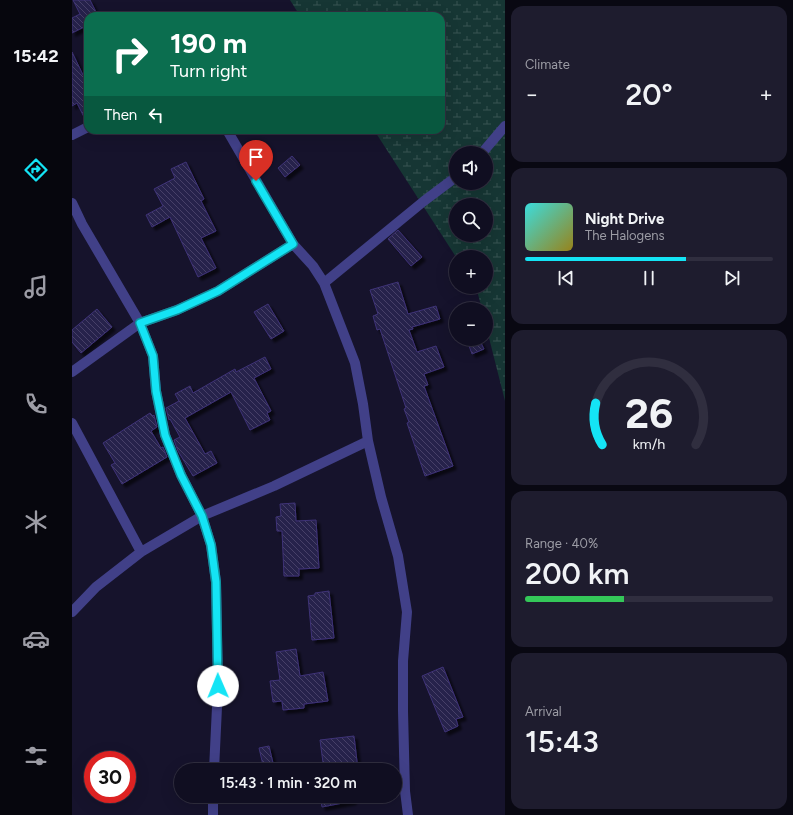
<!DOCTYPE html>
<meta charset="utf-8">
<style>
body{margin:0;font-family:Figtree,sans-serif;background:#1e1c2e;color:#f1f3f6;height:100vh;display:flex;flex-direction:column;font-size:15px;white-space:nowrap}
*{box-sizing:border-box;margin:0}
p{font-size:13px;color:#9c9ca5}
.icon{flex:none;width:22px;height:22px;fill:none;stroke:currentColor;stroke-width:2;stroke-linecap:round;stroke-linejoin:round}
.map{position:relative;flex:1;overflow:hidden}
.panel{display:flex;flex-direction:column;gap:6px;padding:6px;background:#090812;width:288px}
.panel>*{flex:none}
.top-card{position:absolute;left:12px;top:12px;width:361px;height:122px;border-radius:12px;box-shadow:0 4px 16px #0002,0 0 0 1px #302e3f;background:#0b6e4f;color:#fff;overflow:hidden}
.tools{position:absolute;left:377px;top:146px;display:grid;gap:8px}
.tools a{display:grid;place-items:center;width:44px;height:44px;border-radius:50%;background:#100e21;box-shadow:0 4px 16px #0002,0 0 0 1px #302e3f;font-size:20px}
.speed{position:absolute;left:12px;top:751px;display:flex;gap:8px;font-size:20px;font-weight:700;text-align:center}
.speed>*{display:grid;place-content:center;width:52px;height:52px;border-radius:50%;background:#100e21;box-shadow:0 4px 16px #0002,0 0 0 1px #302e3f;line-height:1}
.speed .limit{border:6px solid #d22;background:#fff;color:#111}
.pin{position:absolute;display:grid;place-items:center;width:34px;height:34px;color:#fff;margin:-41px -17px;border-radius:50% 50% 50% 0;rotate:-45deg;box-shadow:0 0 4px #0007}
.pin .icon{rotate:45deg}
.me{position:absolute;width:44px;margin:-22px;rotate:359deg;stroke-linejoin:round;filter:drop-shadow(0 0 3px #0008)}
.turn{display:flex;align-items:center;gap:14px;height:84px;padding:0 20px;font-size:18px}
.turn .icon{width:52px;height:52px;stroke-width:2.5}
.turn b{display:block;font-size:28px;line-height:34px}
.then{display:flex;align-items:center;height:38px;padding:0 20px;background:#0003;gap:8px;font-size:15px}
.big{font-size:30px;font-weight:600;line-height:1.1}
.panel .widget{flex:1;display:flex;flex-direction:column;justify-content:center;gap:6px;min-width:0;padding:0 14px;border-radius:12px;background:#1e1c2e}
.panel .dial{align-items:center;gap:0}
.dial svg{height:104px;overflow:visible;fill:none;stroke:#302e3f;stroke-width:7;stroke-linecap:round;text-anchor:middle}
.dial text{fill:#f1f3f6;stroke:none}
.song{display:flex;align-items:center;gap:12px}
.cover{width:48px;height:48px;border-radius:6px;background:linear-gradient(135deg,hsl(180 70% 55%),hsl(50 70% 35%))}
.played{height:4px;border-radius:2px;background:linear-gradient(90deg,#14e4f5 65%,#302e3f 65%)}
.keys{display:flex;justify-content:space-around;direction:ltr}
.heat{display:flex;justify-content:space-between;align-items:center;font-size:22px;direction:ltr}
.charge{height:6px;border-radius:3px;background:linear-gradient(90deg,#34c759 40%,#302e3f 0)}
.trip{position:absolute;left:102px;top:763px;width:228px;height:40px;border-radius:20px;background:#100e21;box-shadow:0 4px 16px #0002,0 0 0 1px #302e3f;font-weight:600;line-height:40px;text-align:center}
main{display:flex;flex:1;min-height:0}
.tabs{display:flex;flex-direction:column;width:72px;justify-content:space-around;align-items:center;background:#06060d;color:#9c9ca5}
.tabs .icon{width:28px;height:28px}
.tabs .on{color:#14e4f5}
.tabs b{font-size:18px;color:#f1f3f6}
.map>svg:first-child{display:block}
.wetland{fill:url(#wetland-marsh);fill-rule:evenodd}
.building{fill:url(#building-back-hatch);stroke:#3e3377;filter:url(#shadow)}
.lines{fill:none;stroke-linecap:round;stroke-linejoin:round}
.minor{stroke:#414088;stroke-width:10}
.route-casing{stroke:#0d949f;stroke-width:10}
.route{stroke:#14e4f5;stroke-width:7}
</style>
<main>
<nav class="tabs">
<b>15:42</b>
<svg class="icon on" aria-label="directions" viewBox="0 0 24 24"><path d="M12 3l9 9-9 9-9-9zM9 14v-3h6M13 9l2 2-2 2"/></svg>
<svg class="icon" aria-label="music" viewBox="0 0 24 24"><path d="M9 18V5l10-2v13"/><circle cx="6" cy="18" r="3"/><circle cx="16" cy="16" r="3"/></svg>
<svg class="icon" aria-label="phone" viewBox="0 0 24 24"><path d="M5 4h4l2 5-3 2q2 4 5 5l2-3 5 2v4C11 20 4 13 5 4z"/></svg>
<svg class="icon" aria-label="climate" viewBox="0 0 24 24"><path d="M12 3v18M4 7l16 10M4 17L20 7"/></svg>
<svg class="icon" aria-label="car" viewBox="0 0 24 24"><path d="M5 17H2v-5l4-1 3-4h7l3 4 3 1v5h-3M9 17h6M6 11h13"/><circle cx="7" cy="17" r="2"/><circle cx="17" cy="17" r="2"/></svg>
<svg class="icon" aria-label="filters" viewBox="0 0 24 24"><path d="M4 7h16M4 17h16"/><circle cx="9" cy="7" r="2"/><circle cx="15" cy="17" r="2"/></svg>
</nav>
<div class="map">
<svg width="433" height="815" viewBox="0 0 433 815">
<defs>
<pattern id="wetland-marsh" width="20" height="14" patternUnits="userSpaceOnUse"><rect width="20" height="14" fill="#163634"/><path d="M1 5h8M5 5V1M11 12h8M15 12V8" fill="none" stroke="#385352"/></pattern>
<pattern id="building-back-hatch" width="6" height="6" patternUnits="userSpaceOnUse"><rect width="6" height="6" fill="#27204c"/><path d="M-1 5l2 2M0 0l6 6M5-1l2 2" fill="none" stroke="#464067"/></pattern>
<filter id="shadow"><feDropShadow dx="3.5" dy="3.5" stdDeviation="1" flood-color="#0009"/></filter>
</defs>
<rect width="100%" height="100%" fill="#16132c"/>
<path class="wetland" d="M218 0H433V401L414 326V309H410L404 287H414V257H384L302 130H369V16H228ZM384 153H414V183H384ZM384 205H414V235H384Z"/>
<path class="building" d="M1 0H18L26 16H16V25L0 33V18L8 14Z
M0 52 11 75 16 73V121H14L5 103 0 106Z
M220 156 228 165 213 177 206 168Z
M114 162 132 199 129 201 144 231 129 238 144 268 126 277 98 217 80 227 74 215 91 206 82 189 103 178 99 169Z
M326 230 350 257 339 266 316 239Z
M326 282 336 314 364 306 368 319 340 327 341 329 337 330 345 352 364 346 372 367 352 374 356 385 352 386 381 466 353 476 335 423 337 422 332 409 334 408 308 329 305 330 301 316 306 314 298 290Z
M196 304 212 331 199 339 182 312Z
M25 309 40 327 9 353 0 342V330Z
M407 339 412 349 400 354 396 343Z
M193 357 199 369 182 378 199 411 195 413 198 420 178 430 159 392 113 418 133 454 139 451 145 463 121 476 106 451 102 440 108 437 98 419 97 420 94 408 107 401 103 394 118 386 121 393 163 369 164 372Z
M78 413 81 416 82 415 85 427 79 431 89 448 91 447 95 457 50 484 39 465 43 463 31 443Z
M223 503 224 521 244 520 247 568 227 569V576H212L210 531H205L204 517 209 516 208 504Z
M257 591 262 638 240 640 236 596 243 595V593Z
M224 649 228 676 251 672 256 701 232 704V708L211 710 210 701 201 702 198 681 208 680 204 652Z
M371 667 391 717 384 719 386 726 373 732 350 676Z
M282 736 286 770H252L248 740Z
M197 746 201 763 191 765 187 748Z
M248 796H280L281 801 250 807Z"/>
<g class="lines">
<path class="minor" d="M155 130 221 244 241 266 252 283 283 363 291 404 296 441 309 497 326 556 335 612 331 661V711L333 791 336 815
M0 135 16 127
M410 153 433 126
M0 203 10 224 68 323 81 356 84 391 93 435 109 475 130 516 139 545 144 582 146 686 142 770
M252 283 352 201 384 177
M0 372 68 323 105 310 146 291 221 244
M0 423 69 552
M0 612 24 587 69 552 130 516 202 486 296 441
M141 796V815"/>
</g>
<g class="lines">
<g class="route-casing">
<path id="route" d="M146 686 144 582 139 545 130 516 109 475 93 435 84 391 81 356 68 323 105 310 146 291 221 244 184 181"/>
</g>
<use href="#route" class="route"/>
</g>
</svg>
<div class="tools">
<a><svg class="icon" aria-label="sound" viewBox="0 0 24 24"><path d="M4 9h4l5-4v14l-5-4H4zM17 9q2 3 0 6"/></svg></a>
<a><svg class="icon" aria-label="search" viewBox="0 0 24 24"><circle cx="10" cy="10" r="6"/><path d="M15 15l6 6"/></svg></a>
<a>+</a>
<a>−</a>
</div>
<div class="speed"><div class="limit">30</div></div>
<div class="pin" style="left:184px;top:181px;background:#d93025"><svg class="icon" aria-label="arrive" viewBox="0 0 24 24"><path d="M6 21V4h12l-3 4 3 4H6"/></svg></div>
<svg class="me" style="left:146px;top:686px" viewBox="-20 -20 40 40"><circle r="19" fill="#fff"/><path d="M0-13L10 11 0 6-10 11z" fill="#14e4f5"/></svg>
<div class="trip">15:43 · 1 min · 320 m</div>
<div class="top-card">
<div class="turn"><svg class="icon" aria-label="right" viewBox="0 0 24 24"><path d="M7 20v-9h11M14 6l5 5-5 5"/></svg><div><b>190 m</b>Turn right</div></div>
<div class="then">Then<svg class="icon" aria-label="left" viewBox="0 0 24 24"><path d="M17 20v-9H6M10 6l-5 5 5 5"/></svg></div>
</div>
</div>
<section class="panel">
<div class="widget"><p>Climate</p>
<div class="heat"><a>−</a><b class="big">20°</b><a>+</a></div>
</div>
<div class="widget">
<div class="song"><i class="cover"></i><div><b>Night Drive</b><p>The Halogens</p></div></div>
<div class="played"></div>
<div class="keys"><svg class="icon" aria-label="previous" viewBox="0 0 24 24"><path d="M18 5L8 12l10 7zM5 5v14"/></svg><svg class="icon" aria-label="pause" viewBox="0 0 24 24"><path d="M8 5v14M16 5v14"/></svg><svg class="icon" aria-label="next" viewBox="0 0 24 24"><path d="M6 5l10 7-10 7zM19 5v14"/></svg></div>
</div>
<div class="widget dial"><svg viewBox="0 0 100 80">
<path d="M14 69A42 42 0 1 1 86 69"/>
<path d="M14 69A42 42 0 0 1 9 37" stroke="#14e4f5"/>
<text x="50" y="56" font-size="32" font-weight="700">26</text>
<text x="50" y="72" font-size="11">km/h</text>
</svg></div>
<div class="widget"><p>Range · 40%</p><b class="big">200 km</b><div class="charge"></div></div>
<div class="widget"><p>Arrival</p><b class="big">15:43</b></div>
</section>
</main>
